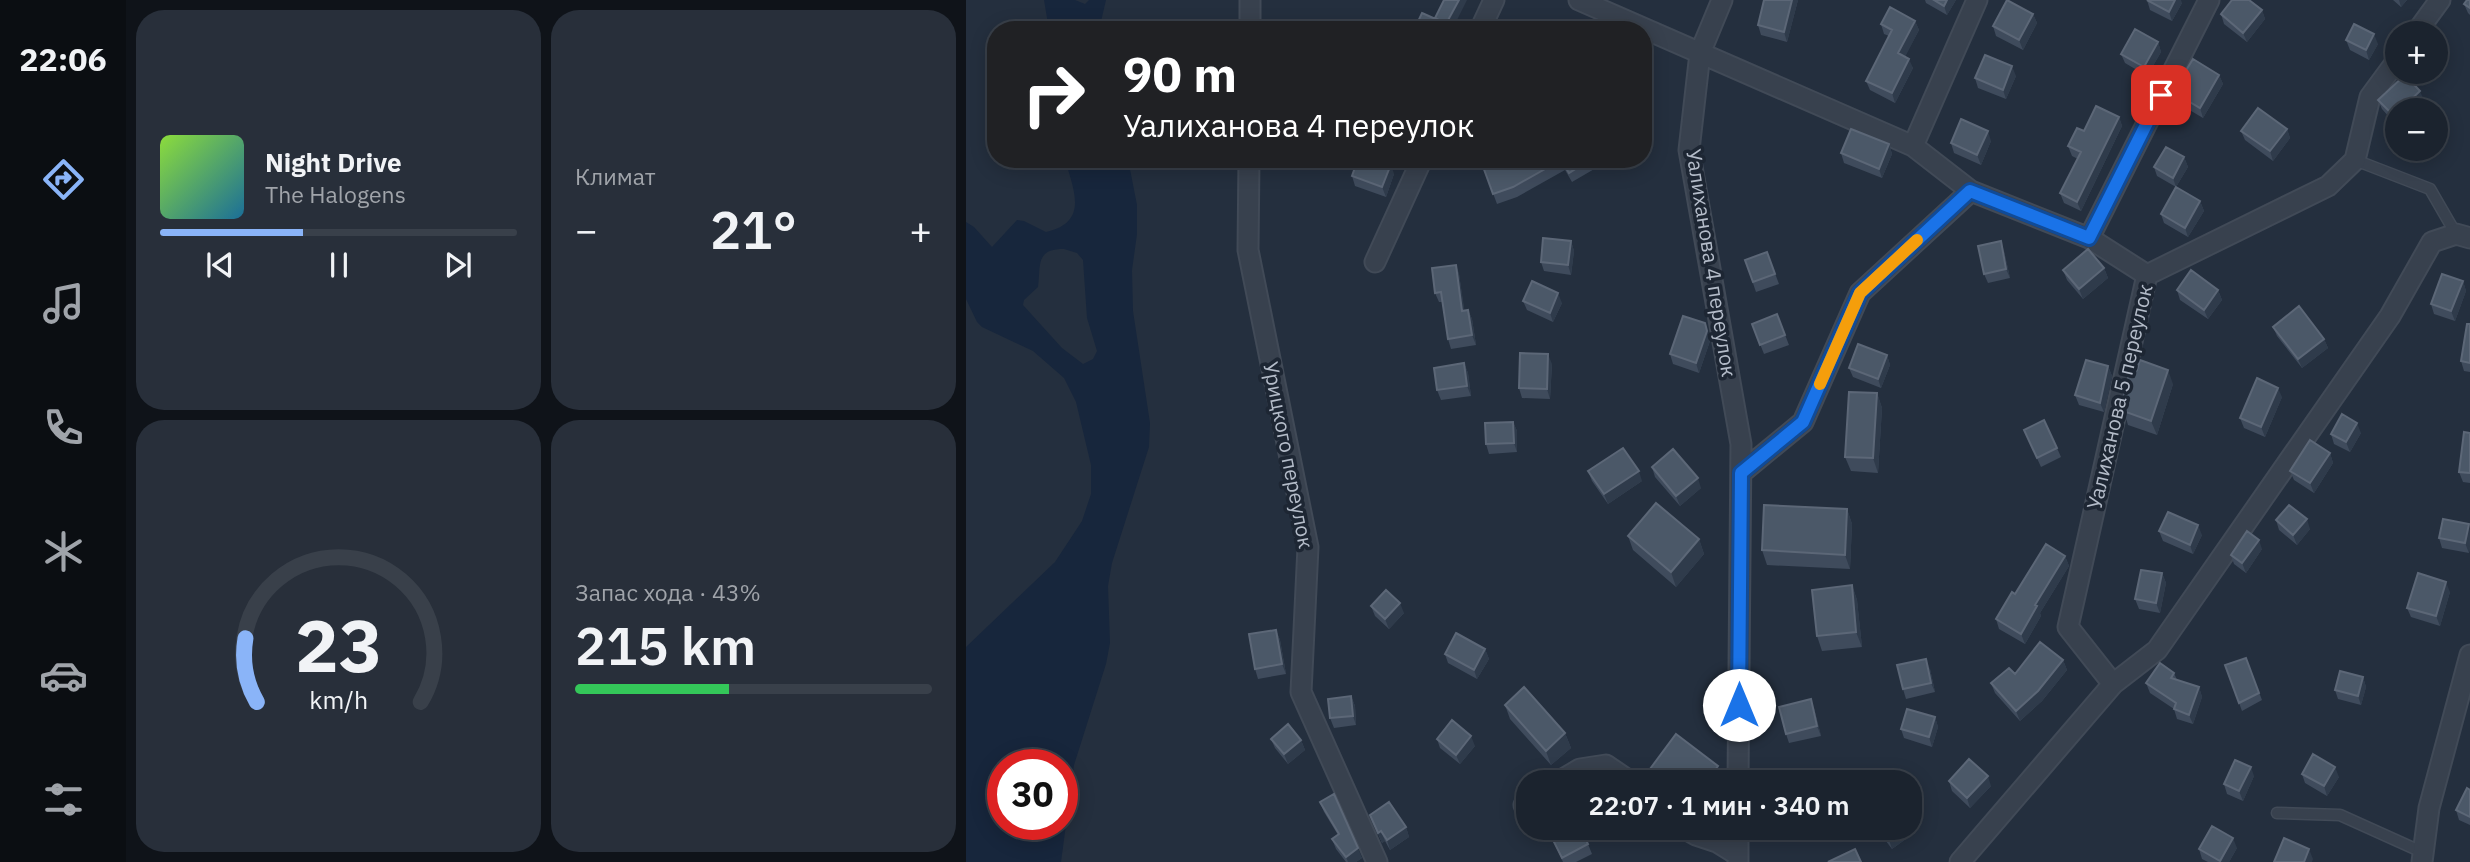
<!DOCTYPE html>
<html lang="ru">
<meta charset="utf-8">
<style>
body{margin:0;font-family:"IBM Plex Sans",sans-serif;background:#282f3a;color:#f1f3f6;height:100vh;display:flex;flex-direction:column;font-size:26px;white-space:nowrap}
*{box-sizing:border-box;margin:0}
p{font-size:23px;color:#a0a4aa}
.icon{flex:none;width:38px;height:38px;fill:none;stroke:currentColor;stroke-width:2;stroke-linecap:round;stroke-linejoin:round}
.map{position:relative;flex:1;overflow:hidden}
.side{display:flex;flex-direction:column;gap:10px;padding:10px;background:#0f1319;width:840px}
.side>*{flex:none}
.hud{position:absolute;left:21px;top:21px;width:665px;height:147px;border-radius:28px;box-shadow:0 4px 18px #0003,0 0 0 2px #39404a;background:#202124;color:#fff;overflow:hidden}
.controls{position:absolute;left:1419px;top:21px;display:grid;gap:14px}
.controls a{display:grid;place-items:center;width:63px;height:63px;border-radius:50%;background:#1b232e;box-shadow:0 4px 18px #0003,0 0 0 2px #39404a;font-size:35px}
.speed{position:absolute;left:21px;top:749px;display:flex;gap:14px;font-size:35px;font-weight:700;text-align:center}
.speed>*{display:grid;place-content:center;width:91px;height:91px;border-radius:50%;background:#1b232e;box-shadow:0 4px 18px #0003,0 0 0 2px #39404a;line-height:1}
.speed .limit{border:10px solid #d22;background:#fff;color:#111}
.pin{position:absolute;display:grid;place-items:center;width:60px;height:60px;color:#fff;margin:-30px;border-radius:14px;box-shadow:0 4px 10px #0006}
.me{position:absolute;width:77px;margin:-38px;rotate:0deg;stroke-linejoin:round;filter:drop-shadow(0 0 5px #0008)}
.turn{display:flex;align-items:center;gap:24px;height:147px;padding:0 21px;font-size:32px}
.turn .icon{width:91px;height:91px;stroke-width:2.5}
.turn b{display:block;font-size:49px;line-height:60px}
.big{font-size:52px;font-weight:600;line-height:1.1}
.side .widget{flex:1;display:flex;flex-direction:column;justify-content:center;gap:10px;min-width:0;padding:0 24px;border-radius:28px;background:#282f3a}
.side .dial{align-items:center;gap:0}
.dial svg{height:182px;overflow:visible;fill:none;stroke:#39404a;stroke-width:7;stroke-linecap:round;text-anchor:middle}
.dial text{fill:#f1f3f6;stroke:none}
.song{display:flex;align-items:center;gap:21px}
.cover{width:84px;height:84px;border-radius:10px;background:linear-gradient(135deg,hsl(90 70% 55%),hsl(200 70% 35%))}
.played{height:7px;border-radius:4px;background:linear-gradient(90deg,#8ab4f8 40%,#39404a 40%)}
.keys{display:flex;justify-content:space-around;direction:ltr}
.heat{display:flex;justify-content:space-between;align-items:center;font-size:38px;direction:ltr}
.charge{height:10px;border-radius:5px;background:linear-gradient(90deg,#34c759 43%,#39404a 0)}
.side .tiles{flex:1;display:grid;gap:10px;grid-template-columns:repeat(2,1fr)}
.trip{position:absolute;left:550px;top:770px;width:406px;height:70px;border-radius:28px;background:#1b232e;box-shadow:0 4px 18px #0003,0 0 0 2px #39404a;font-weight:600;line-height:70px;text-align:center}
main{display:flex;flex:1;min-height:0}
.menu{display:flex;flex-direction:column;width:126px;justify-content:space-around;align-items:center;background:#0b0e12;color:#a0a4aa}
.menu .icon{width:49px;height:49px}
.menu .active{color:#8ab4f8}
.menu b{font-size:32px;color:#f1f3f6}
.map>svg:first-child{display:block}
.water{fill:#17263c;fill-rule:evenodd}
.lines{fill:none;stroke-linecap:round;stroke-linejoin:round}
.service-casing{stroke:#414a57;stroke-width:13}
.minor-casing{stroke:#414a57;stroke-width:23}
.service{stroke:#38414e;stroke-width:10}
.minor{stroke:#38414e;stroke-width:19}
.wall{fill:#3f4b5c}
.shaded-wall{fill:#2f3b4b}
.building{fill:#4b5868;stroke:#5c6777;stroke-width:2}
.route-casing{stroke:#114b97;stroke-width:18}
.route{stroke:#1a73e8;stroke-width:12}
.slow{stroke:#f59e0b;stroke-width:12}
.labels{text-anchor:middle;stroke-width:7;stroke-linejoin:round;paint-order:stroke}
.street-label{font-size:21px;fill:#b4bcc9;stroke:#1d2633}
</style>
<main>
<nav class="menu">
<b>22:06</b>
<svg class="icon active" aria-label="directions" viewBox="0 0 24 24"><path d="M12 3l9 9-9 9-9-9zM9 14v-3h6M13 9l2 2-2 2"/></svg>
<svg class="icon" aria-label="music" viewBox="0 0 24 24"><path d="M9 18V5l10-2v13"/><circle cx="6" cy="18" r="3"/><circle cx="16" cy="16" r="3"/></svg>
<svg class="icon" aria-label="phone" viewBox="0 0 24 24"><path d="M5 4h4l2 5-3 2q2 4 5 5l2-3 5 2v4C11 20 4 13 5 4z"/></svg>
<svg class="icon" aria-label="climate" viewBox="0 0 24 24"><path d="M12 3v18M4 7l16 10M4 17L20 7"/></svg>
<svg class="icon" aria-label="car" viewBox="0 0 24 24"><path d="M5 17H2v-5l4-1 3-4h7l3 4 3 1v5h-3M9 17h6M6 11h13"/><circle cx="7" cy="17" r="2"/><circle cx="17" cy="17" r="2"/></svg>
<svg class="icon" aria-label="filters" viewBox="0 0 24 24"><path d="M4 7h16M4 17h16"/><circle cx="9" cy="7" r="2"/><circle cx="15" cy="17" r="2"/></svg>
</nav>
<section class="side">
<div class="tiles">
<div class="widget">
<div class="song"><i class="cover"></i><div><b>Night Drive</b><p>The Halogens</p></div></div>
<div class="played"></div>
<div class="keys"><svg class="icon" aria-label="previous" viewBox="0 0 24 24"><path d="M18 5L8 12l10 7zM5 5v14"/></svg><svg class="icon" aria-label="pause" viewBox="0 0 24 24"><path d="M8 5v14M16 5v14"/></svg><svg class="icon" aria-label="next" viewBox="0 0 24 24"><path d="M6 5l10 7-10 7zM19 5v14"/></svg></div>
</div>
<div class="widget"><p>Климат</p>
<div class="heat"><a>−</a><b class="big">21°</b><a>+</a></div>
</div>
<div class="widget dial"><svg viewBox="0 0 100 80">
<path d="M14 69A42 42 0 1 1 86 69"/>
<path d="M14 69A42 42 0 0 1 9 41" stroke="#8ab4f8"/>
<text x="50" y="56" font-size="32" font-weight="700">23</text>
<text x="50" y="72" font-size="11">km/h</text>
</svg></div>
<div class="widget"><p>Запас хода · 43%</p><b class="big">215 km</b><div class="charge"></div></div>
</div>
</section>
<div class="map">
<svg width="1504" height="862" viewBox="0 0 1504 862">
<rect width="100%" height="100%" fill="#242f3e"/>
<path class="water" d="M78 0H109L119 4 123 0H140L133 30H83Z
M99 159H162L171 205V234L166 270 167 311 184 423 183 447 146 563 142 586 144 643 140 664 108 765 95 862H0V647L89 562 116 521 125 494V465L110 402 98 378 67 351 16 327 11 322 0 299V222L8 227 26 247 51 220 58 221 80 232C124 222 107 189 99 159ZM98 249 111 253 117 260 121 318 131 351 127 359 117 364 96 348 57 305 58 300 72 287C75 265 69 249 98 249ZM37 765H96V824H37Z"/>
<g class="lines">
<g class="service-casing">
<path id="service" d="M1389 160 1464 189 1490 234
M1311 813 1374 815 1456 852"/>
</g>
<g class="minor-casing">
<path id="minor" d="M613 0 947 146 1005 191
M756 0 734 53 723 150 775 444 772 782
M284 30V0
M514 30 528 0
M1450 33 1474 0
M947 146 1011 0
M283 159 282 250 342 547 335 692 411 862
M1123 238 1243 0
M409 262 456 159
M775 473 837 422 894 293 1005 191 1123 238 1181 275
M1147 684 1102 627 1181 275 1362 186 1389 160 1404 97 1432 59
M592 782 614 769 640 765 665 782
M558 805 562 803
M718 828 730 835 751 842 772 855
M772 828V862
M994 862 1147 684 1191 650 1424 316 1466 242 1490 234 1504 238
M1456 862 1463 808 1504 655"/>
</g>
<use href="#service" class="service"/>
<use href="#minor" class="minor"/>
</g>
<path class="wall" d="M832 0 821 42 795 35 792 25Z
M959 0H990L981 15 960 3Z
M1181 0 1216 3 1206 21 1184 10Z
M1427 0H1441L1435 7Z
M1504 0V15L1502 13 1498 4Z
M1296 10 1299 19 1281 42 1258 24 1255 14Z
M1067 14 1071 23 1057 50 1030 36 1027 26Z
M949 21 953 30 939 56 947 68 929 103 904 90 900 81 923 36 918 34 915 24Z
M1380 40 1412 44 1403 60 1384 50Z
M1192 42 1195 52 1181 76 1159 63 1155 54Z
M1253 75 1257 84 1237 118 1210 102 1207 92Z
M1050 76 1040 99 1012 88 1009 78Z
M1412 100 1458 101 1432 110 1431 126 1416 109Z
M1153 117 1156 126 1115 211 1098 203 1094 193 1112 159 1106 156 1102 146 1118 131Z
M1321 129 1324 138 1307 161 1279 140 1275 131Z
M1025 141 1015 165 988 153 985 143Z
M923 144 926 154 916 178 878 163 875 153Z
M1218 157 1222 167 1210 187 1234 201 1238 211 1222 237 1198 223 1195 214 1210 187 1191 176 1188 167Z
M546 159H627L630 168 606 182 599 170 551 197 531 204 515 161 539 163Z
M428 174 420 197 389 186 386 176Z
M605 241 608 251 605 275 578 271 575 262Z
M1038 251 1044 278 1022 283 1018 274Z
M801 252 813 284 790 292 779 260Z
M490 265 493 274 498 310H502L506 319 510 345 485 349 482 339 476 302H473L469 293Z
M1138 268 1142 278 1117 299 1101 280 1097 270Z
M1497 281 1500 291 1489 321 1468 314 1465 304Z
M1211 290H1252L1256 300 1242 319 1214 300Z
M557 301 596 303 587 322 561 310Z
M811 314 823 345 798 354 786 324Z
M1504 324V372L1498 371 1495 361Z
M1307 327 1358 339 1362 348 1336 368 1311 336Z
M743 333 744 341 733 373 707 364 704 354Z
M921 355 924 365 915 388 887 377 883 368Z
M498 363 502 373 505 396 475 400 471 390Z
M586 364 584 399 556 398 553 388Z
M1142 366 1146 376 1138 412 1113 405 1109 395Z
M1207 384 1191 435 1162 425 1156 405Z
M911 393 916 408 912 473 885 471 879 457Z
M1316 397 1299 437 1278 428 1274 418Z
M547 422 551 431V452L523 454 520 444Z
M1058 430 1091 448 1095 457 1075 467Z
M1395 433 1384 452 1368 444 1365 434Z
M1504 433V483L1497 482 1493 472Z
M1364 453 1367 463 1348 493 1328 480 1324 471Z
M686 467 735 488 714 506 689 477Z
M622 471 676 481 642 504 626 481Z
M881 509 886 524 884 569 801 565 796 550Z
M1310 520 1344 529 1331 545 1313 530Z
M1503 524 1504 547 1503 553 1476 548 1473 538Z
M1193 531 1236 535 1227 554 1197 541Z
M662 536 733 539 738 554 710 587 667 550Z
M1296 549 1280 573 1268 564 1265 555Z
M1099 556 1103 566 1074 613 1075 616 1059 644 1033 629 1030 619 1049 594Z
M1196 573 1200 583 1194 613 1173 609 1169 599Z
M886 585 891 600 896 647 856 651 851 636Z
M1484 592 1474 626 1445 617 1441 608Z
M405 606 438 613 423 629 409 616Z
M310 630 314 640 320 674 292 679 289 669Z
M519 649 523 659 511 679 482 663 479 654Z
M1280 658 1296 700 1276 711 1259 665Z
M1097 660 1101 670 1076 701 1054 721 1029 693 1025 683 1049 674Z
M964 669 969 692 940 699 937 689Z
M1208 673 1211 680 1233 687 1236 697 1227 724 1211 719 1208 709 1184 693 1180 683Z
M1397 677 1400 687 1395 705 1372 699 1369 690Z
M385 696 389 706 390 725 368 728 364 718Z
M539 705 599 733 605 748 585 765 544 719Z
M848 708 855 736 823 743 820 734Z
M969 717 972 727 966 747 938 738 935 729Z
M305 739 335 740 339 750 322 764 309 748Z
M471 739 509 746 494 764 474 748Z
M681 773 757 780 756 782H685Z
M1336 774 1373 777 1361 796 1339 783Z
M1288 776 1277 801 1261 794 1258 784Z
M983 781 1025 786 1004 808 986 791Z
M1504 790V825L1493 820 1490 810Z
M354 802 396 858 390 862H380L370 849 366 839 372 835 358 812Z
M404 815 440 827 443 837 424 850 419 841 416 843Z
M581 828 622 844 626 854 610 862H597Z
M910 828H941L944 836 926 849Z
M1271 848 1263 862H1242L1236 859 1233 849Z"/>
<path class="shaded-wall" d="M493 0H501L486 30H478Z
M826 0H832L821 42 818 32Z
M981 0H990L981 15 978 6Z
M1209 0H1215L1216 3 1206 21 1203 12Z
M1433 0H1441L1435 7Z
M1296 10 1299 19 1281 42 1277 33Z
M1067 14 1071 23 1057 50 1053 40Z
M949 21 953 30 936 63 932 53Z
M1408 34 1412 44 1403 60 1400 50Z
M1192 42 1195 52 1181 76 1178 67Z
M943 59 947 68 929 103 926 93Z
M1046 66 1050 76 1040 99 1037 90Z
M1253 75 1257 84 1237 118 1234 108Z
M1454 91 1458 101 1448 110H1434Z
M1432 112V125L1431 126 1428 116Z
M1153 117 1156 126 1115 211 1111 202Z
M1321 129 1324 138 1307 161 1304 151Z
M1022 131 1025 141 1015 165 1011 155Z
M923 144 926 154 916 178 913 169Z
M1218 157 1222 167 1210 187 1207 178Z
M425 164 428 174 420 197 416 187Z
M1234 201 1238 211 1222 237 1219 228Z
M605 241 608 251 605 275 602 265Z
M1035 241 1038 251 1044 278 1040 269Z
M490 265 493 274 500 320 496 311Z
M1138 268 1142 278 1117 299 1113 289Z
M1497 281 1500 291 1489 321 1485 311Z
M1252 290 1256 300 1242 319 1238 310Z
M592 293 596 303 587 322 584 313Z
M502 310 506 319 510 345 506 335Z
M739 323 744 341 733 373 730 363Z
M1358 339 1362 348 1336 368 1332 359Z
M582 354 586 364 584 399 581 389Z
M921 355 924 365 915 388 912 379Z
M498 363 502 373 505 396 501 386Z
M1142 366 1146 376 1138 412 1134 403Z
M1202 370 1207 384 1191 435 1185 421Z
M1312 388 1316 397 1299 437 1295 427Z
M911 393 916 408 912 473 907 458Z
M547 422 551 431V452L548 443Z
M1391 423 1395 433 1384 452 1380 442Z
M1364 453 1367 463 1348 493 1344 483Z
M673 471 676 481 642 504 638 494Z
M732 478 735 488 714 506 710 496Z
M881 509 886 524 884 569 879 555Z
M1341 519 1344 529 1331 545 1327 535Z
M1503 524 1504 547 1503 553 1499 543Z
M1232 525 1236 535 1227 554 1224 545Z
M733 539 738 554 710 587 705 572Z
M1293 540 1296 549 1280 573 1276 563Z
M1099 556 1103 566 1074 613 1075 616 1059 644 1055 634 1069 605Z
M1196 573 1200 583 1194 613 1190 603Z
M1480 582 1484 592 1474 626 1470 616Z
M886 585 891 600 896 647 890 632Z
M434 603 438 613 423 629 419 619Z
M310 630 314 640 320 674 316 664Z
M519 649 523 659 511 679 508 670Z
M960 659 964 669 969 692 965 683Z
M1097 660 1101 670 1076 701 1054 721 1050 711Z
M1397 677 1400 687 1395 705 1392 696Z
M1233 687 1236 697 1227 724 1223 715Z
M385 696 389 706 390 725 387 716Z
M845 699 848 708 855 736 851 726Z
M969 717 972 727 966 747 963 737Z
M599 733 605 748 585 765 580 751Z
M505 736 509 746 494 764 490 755Z
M335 740 339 750 322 764 318 754Z
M752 766 757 780 756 782H740Z
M1285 767 1288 776 1277 801 1273 791Z
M1369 767 1373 777 1361 796 1358 786Z
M1022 776 1025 786 1004 808 1001 798Z
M440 827 443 837 424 850 421 840Z
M939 828H941L944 836 926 849 923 840Z
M415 831 419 841 416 843 412 833Z
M1267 838 1271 848 1263 862H1255Z
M392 848 396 858 390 862H382L380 857Z
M1343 849 1347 859 1346 862H1338Z"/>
<path class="building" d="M478 0H493L480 24 469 18Z
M798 0H826L818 32 792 25Z
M968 0H981L978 6Z
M1041 0 1067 14 1053 40 1027 26Z
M1181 0H1209L1203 12Z
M1266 0H1283L1296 10 1277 33 1255 14Z
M1501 0H1504V8L1498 4Z
M924 7 949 21 932 53 943 59 926 93 900 81 926 30 915 24Z
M456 13 481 24 478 30H448Z
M1388 24 1408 34 1400 50 1380 40Z
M1169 29 1192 42 1178 67 1155 54Z
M1019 55 1046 66 1037 90 1009 78Z
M1227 59 1253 75 1234 108 1207 92Z
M1439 75 1454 91 1434 110H1432V112L1428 116 1412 100Z
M1130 106 1153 117 1111 202 1094 193 1115 152 1102 146 1111 128 1118 131Z
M1292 108 1321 129 1304 151 1275 131Z
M995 119 1022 131 1011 155 985 143Z
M885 129 923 144 913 169 875 153Z
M1200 147 1218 157 1207 178 1188 167Z
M392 159H411L425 164 416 187 386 176Z
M520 159H537L539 163 546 159H625L603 173 595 160 547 187 527 194 515 161Z
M1210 187 1234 201 1219 228 1195 214Z
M577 238 605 241 602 265 575 262Z
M1035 241 1040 269 1018 274 1012 246Z
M1122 249 1138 268 1113 289 1097 270Z
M801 252 809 274 787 282 779 260Z
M490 265 496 311 502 310 506 335 482 339 475 292 469 293 466 268Z
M1225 270 1252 290 1238 310 1211 290Z
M1476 274 1497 281 1485 311 1465 304Z
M566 281 592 293 584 313 557 301Z
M1333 306 1358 339 1332 359 1307 327Z
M811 314 819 335 794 345 786 324Z
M717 316 739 323 741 331 730 363 704 354Z
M1501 324H1504V363L1495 361Z
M892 344 921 355 912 379 883 368Z
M554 353 582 354 581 389 553 388Z
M1120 360 1142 366 1134 403 1109 395Z
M1174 360 1202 370 1185 421 1157 411 1159 406 1156 405 1164 368 1171 370Z
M498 363 501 386 471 390 468 368Z
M1291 378 1312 388 1295 427 1274 418Z
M883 392 911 393 907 458 879 457Z
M1376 414 1391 423 1380 442 1365 434Z
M1078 420 1091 448 1071 458 1058 430Z
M547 422 548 443 520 444 519 423Z
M1498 432 1504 433V473L1493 472Z
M1344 440 1364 453 1344 483 1324 471Z
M657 448 673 471 638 494 622 471Z
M707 449 732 478 710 496 686 467Z
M690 503 733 539 705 572 662 536Z
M798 505 881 509 879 555 796 550Z
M1323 505 1341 519 1327 535 1310 520Z
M1202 512 1232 525 1224 545 1193 531Z
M1477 519 1503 524 1499 543 1473 538Z
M1281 531 1293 540 1276 563 1265 555Z
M1080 544 1099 556 1069 605 1071 606 1055 634 1030 619 1046 592 1049 594Z
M1175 570 1196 573 1190 603 1169 599Z
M1452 573 1480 582 1470 616 1441 608Z
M886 585 890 632 851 636 846 590Z
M420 590 434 603 419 619 405 606Z
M310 630 316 664 289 669 283 634Z
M490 633 519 649 508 670 479 654Z
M1074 642 1097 660 1072 691 1050 711 1025 683 1043 668 1049 674Z
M1280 658 1293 693 1273 703 1259 665Z
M960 659 965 683 937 689 931 665Z
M1194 663 1208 673 1205 678 1233 687 1223 715 1208 709 1210 703 1180 683Z
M1374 671 1397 677 1392 696 1369 690Z
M558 687 599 733 580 751 539 705Z
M385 696 387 716 364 718 362 699Z
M845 699 851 726 820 734 813 707Z
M941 709 969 717 963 737 935 729Z
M486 720 505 736 490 755 471 739Z
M322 724 335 740 318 754 305 739Z
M710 734 752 766 740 782H694L681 773Z
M1347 754 1369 767 1358 786 1336 774Z
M1003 759 1022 776 1001 798 983 781Z
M1269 760 1285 767 1273 791 1258 784Z
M1501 788 1504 790V817L1490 810Z
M368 794 392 848 380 857 366 839 373 834 354 802Z
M423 802 440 827 421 840 415 831 412 833 404 815Z
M1246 826 1267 838 1254 861 1233 849Z
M581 828H614L622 844 596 858Z
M914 828H939L923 840Z
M1318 838 1343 849 1338 862H1308Z
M889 849 895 862H862Z"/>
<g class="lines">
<g class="route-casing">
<path id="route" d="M773 705 775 473 837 422 894 293 1004 191 1123 238 1195 95"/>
</g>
<use href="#route" class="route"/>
<path class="slow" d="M854 384 894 293 951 240"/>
</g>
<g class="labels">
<g class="street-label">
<text transform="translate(745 263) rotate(81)" y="7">Уалиханова 4 переулок</text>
<text transform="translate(1154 397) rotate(-77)" y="7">Уалиханова 5 переулок</text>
<text transform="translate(322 455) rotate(79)" y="7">Урицкого переулок</text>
</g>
</g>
</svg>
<div class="controls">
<a>+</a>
<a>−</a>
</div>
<div class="speed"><div class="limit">30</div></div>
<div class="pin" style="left:1195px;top:95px;background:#d93025"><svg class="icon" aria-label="arrive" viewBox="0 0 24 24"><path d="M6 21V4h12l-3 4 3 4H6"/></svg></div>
<svg class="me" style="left:773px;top:705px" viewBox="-20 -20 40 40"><circle r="19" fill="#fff"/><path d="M0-13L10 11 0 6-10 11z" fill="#1a73e8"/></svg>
<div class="trip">22:07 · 1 мин · 340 m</div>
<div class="hud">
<div class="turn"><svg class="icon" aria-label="right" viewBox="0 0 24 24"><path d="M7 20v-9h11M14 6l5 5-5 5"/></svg><div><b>90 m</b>Уалиханова 4 переулок</div></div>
</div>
</div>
</main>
